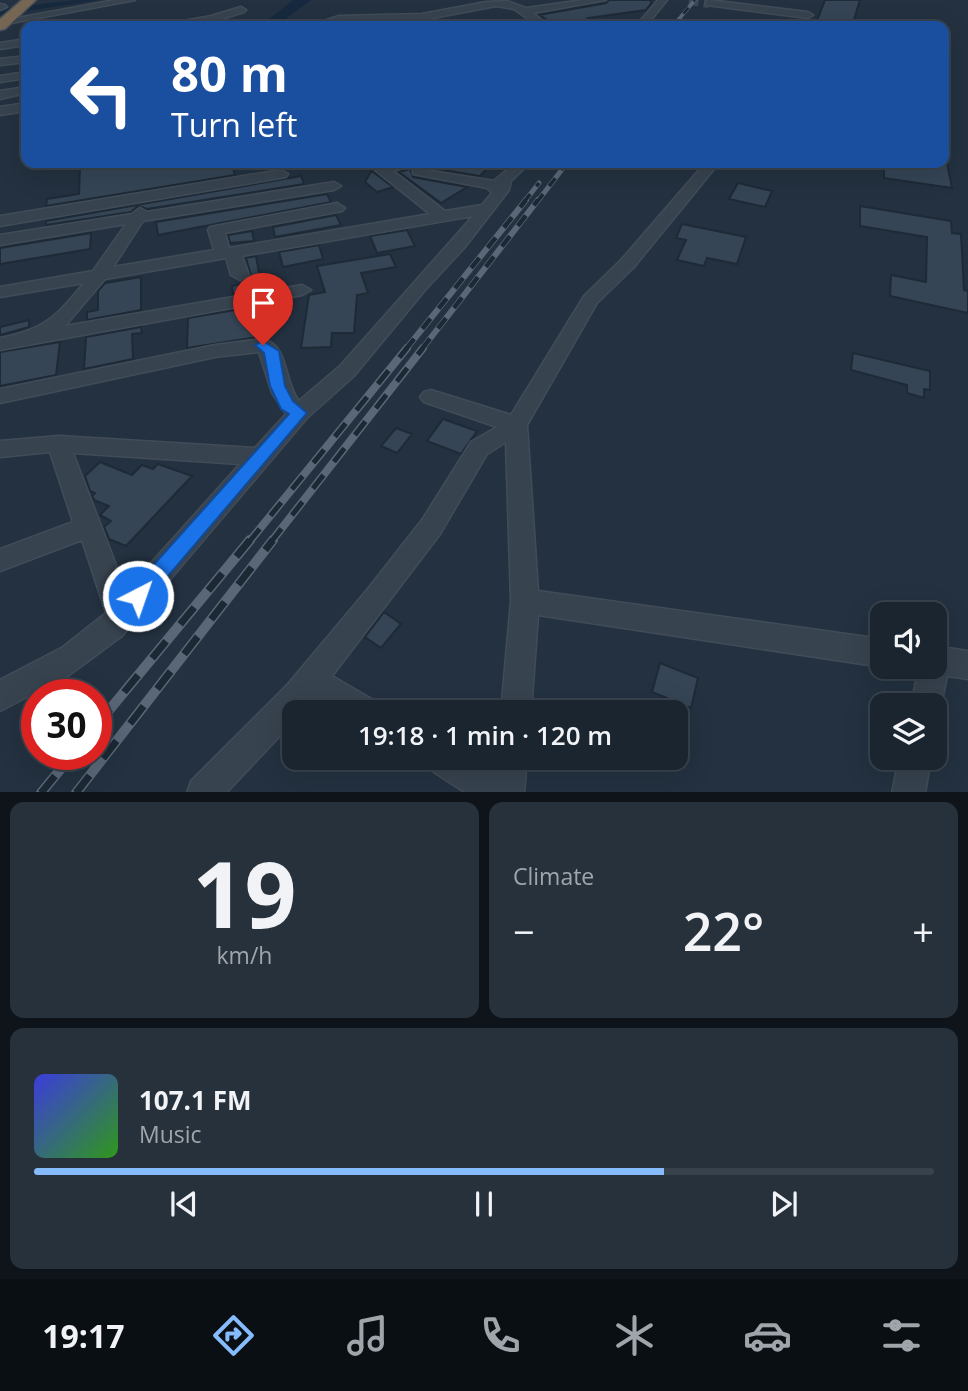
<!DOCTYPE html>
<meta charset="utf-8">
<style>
body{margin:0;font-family:"Open Sans",sans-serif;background:#27313c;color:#f1f3f6;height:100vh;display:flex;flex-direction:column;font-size:26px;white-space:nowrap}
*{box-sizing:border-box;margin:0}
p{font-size:23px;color:#9fa5ab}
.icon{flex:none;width:38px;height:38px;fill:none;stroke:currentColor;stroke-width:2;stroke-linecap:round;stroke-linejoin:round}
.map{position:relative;height:792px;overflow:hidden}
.side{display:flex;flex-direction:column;gap:10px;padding:10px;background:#0e141a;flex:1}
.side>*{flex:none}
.banner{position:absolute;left:21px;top:21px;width:928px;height:147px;border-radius:14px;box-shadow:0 7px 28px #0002,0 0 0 2px #38424c;background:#1a4fa0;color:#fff;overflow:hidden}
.fabs{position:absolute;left:870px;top:602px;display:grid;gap:14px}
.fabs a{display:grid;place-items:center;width:77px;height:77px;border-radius:14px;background:#1a2530;box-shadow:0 7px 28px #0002,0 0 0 2px #38424c;font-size:35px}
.speed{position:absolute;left:21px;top:679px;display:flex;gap:14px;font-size:35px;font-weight:700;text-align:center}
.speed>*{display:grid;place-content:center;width:91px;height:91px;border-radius:50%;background:#1a2530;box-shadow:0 7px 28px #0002,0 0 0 2px #38424c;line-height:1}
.speed .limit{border:10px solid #d22;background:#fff;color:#111}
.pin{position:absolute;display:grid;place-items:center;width:60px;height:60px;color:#fff;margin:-72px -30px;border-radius:50% 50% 50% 0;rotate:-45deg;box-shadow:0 0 7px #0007}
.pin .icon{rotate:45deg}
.me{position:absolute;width:77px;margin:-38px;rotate:41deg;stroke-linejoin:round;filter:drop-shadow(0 0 5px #0008)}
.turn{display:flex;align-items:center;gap:24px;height:147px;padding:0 35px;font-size:32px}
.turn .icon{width:91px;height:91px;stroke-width:2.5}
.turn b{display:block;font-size:49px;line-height:60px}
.big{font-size:52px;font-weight:600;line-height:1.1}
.side .widget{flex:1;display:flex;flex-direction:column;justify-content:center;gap:10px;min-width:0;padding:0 24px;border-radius:14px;background:#27313c}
.side .dial{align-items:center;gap:0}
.dial b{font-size:91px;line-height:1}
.song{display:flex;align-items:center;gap:21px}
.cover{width:84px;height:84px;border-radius:10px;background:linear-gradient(135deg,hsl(240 70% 55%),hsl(110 70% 35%))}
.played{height:7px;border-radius:4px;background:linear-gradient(90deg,#86bbfd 70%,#38424c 70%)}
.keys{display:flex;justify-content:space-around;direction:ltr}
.heat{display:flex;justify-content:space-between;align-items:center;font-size:38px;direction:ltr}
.side .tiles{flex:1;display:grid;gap:10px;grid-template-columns:1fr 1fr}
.widget:last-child{grid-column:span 2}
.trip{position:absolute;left:282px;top:700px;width:406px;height:70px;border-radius:14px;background:#1a2530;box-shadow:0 7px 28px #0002,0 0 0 2px #38424c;font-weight:600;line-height:70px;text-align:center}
.dock{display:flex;height:112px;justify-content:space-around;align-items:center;background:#0a0f13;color:#9fa5ab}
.dock .icon{width:49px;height:49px}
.dock .current{color:#86bbfd}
.dock b{font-size:32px;color:#f1f3f6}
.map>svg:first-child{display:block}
.water{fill:#16293e}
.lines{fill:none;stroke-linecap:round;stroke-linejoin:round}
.canal{fill:#16293e;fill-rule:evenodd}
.building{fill:#354556;stroke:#1e2a36;stroke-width:2}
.minor-tunnel{stroke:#394655;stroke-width:10;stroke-dasharray:10 5;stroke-linecap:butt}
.minor-casing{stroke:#414c58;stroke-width:3}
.highway-casing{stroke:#424e5a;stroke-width:3}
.minor{fill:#37434f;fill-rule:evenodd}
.highway{fill:#766654;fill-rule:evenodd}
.rail-far4-casing{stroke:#596777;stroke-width:3.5}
.rail-far3-casing{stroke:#596777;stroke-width:5}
.rail-far2-casing{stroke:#596777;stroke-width:6}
.rail-far1-casing{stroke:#596777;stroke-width:8}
.rail-casing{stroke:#596777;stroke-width:10}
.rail-far4{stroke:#1c2834;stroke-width:2.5;stroke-dasharray:8;stroke-linecap:butt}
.rail-far3{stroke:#1c2834;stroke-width:3.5;stroke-dasharray:10;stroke-linecap:butt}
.rail-far2{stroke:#1c2834;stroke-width:4.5;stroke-dasharray:13;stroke-linecap:butt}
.rail-far1{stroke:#1c2834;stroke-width:5;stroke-dasharray:17;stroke-linecap:butt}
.rail{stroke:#1c2834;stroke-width:7;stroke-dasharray:22;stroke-linecap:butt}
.route{fill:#1a73e8;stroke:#114b97;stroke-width:2}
</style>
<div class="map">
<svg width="968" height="793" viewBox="0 0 968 793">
<rect width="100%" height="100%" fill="#233140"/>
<path class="water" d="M293 0H311L276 26H261Z"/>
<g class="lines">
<path class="canal" d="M76 0H99L0 15V9Z"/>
</g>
<path class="building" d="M609 0H651V4L646 10 588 18 602 26H558L539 15 606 3Z
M825 0H860L852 26H815Z
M105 163H231L235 175 46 206 47 199 79 194 80 166Z
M376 163H385L372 171 393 187 377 192 365 182Z
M415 163H492L480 176 414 165Z
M884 163H947L952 188 884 178Z
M410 169 413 177 467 187 441 203 399 172Z
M301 176 304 184 147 209 138 206 131 212 46 225V221Z
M738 183 772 191 765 207 729 199Z
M327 194 331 202 158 235 156 222Z
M860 206 951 221 952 233 961 234 964 290 968 291V313L890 296 891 275 926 282 927 237 860 226Z
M336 215 341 225 275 237 273 227Z
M682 224 746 237 737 264 707 258 704 266 677 260 686 240 676 238Z
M407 230 415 246 377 253 370 236Z
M252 231 254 241 230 243 228 235Z
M91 233 90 249 0 264V248Z
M319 245 323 259 283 267 279 252Z
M390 254 396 267 361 273 368 293 357 295 354 333H332L331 347 301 348 309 295 325 292 317 266Z
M256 256 262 289 233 294 232 286 246 283 245 280 251 276 246 258Z
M141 277V310L87 320V312L98 310V291L105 283Z
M264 305 265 311 255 313 257 337 187 348 188 318Z
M29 320V327L0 335V327Z
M141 327 142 333 132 334 133 359 84 369 86 337Z
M60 342 56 375 0 386V352Z
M853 353 930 371V390L924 389V398L907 393V385L851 370Z
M443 419 477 431 461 454 427 441Z
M396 428 412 434 397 453 381 446Z
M100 462 132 475 142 465 153 469 158 464 192 476 126 546 109 539 104 527 111 521 100 515 109 506 94 500 92 496 95 493 90 491 85 476Z
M384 612 401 624 381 648 365 637Z
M660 663 698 678 691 708 652 692Z"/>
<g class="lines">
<path class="minor-tunnel" d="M689 0 709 3"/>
<g class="minor-casing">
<path id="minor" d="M115 0H135L6 24 1 21Z
M583 0H606L533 13 549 26H538L514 9 496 6 422 20H353L309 26 339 16 422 14 486 2 507 1 526 8Z
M658 0H667L646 26H636Z
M709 0 808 12 813 15 808 18 706 5V1Z
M0 4 5 5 7 7 0 10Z
M241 7 246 10 244 12 212 22 157 26 211 16Z
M26 39V45L0 49V43Z
M26 56V62L0 65V59Z
M26 72V78L0 82V76Z
M26 87V93L0 99V91Z
M26 103V111L0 115V107Z
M391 163H412L410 166 393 171 445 211 482 205 492 193 487 188 413 174V168L494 181 515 163H530L511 181 509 190 465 247 426 289 354 376 307 418 122 636 69 675 0 711V680L63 647 106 613 82 540 0 571V549L73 522 50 452 0 457V441L59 436 255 448 286 414 272 393 259 352 215 357 0 403V389L215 345 263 339C290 346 283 382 299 401L340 366 473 216 242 256 249 275 240 280 231 275 226 258 105 279 65 326 302 285 311 290 302 295 0 350V338C44 330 56 317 84 283L0 297V287L93 271 126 224 0 245V235L132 214 140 208 147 212 334 182 341 186 334 190 143 221 113 267 214 250 208 230 210 227 337 203 345 208 342 211 225 233 229 248 430 214 375 170ZM73 453 240 464 126 591Z
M705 163H719L634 267 597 303 527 425 538 591 882 639V667L538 615 531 712H501L511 601 506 442 487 454 440 534 332 676 375 701 379 712H336L314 698 302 712H294V721L226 793H187L191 781 288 684 367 590 422 520 471 442 497 427 424 402 420 397 424 392 431 390 511 415 584 296 622 259Z
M281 170 288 174 286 177 0 226V216Z
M934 646 968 651V679L947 676 941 705 934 717V705H911L919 667H934Z
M424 758H470L493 772 495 758H527L524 793H466L429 769Z
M899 758H931L925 793H892Z"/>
</g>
<g class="highway-casing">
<path id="highway" d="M22 0H36L5 29 0 30V19Z"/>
</g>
<use href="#minor" class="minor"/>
<use href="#highway" class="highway"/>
<g class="rail-far4-casing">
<path id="rail-far4" d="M673 26 695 0"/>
</g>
<g class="rail-far3-casing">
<path id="rail-far3" d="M524 202 539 183
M537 202 567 163"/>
</g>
<g class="rail-far2-casing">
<path id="rail-far2" d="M406 349 526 200
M422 349 538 200"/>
</g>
<g class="rail-far1-casing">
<path id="rail-far1" d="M249 542 407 348
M271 542 423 348"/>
</g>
<g class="rail-casing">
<path id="rail" d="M96 726 250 540
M41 793 73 754
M76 793 273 540"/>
</g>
<use href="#rail-far4" class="rail-far4"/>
<use href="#rail-far3" class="rail-far3"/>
<use href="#rail-far2" class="rail-far2"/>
<use href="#rail-far1" class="rail-far1"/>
<use href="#rail" class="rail"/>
</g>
<path class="route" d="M263 341 279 351 285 386 293 401 307 413 146 602 138 605 131 602 128 596 131 590 289 414 281 409 270 386 264 353 255 345Z"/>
</svg>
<div class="fabs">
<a><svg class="icon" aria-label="sound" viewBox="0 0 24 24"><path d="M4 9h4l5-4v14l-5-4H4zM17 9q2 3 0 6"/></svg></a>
<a><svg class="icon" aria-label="layers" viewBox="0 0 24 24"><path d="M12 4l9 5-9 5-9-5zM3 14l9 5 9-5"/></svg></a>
</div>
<div class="speed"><div class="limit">30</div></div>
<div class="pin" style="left:263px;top:345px;background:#d93025"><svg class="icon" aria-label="arrive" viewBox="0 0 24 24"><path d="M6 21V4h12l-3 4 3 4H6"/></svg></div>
<svg class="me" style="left:138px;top:596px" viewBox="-20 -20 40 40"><circle r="17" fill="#1a73e8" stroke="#fff" stroke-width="3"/><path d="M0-11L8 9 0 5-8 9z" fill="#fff"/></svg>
<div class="trip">19:18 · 1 min · 120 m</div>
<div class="banner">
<div class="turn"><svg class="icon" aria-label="left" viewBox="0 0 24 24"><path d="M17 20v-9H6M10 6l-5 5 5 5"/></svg><div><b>80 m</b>Turn left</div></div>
</div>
</div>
<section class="side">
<div class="tiles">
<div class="widget dial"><b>19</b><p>km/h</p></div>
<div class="widget"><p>Climate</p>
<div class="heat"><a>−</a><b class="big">22°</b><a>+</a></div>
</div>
<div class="widget">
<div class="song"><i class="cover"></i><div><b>107.1 FM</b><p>Music</p></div></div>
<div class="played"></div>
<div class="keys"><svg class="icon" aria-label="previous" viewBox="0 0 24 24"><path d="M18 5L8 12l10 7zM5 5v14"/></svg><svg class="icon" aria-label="pause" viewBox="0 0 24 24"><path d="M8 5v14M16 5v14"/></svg><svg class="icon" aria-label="next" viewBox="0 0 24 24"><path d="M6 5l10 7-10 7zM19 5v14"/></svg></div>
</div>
</div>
</section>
<nav class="dock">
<b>19:17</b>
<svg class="icon current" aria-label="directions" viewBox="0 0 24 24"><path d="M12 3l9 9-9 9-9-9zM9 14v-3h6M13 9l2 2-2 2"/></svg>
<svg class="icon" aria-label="music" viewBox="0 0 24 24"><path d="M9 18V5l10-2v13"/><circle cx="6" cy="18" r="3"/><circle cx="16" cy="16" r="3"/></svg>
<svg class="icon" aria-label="phone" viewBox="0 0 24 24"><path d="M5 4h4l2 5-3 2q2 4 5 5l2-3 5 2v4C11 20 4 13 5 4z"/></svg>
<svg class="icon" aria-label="climate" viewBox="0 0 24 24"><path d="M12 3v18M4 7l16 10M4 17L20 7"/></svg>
<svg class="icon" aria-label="car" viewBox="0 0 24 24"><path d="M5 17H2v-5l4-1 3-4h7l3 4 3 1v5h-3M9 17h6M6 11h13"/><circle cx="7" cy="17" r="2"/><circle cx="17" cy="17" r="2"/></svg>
<svg class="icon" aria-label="filters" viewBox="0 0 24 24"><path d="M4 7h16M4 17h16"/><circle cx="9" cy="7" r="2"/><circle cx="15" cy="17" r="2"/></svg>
</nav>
